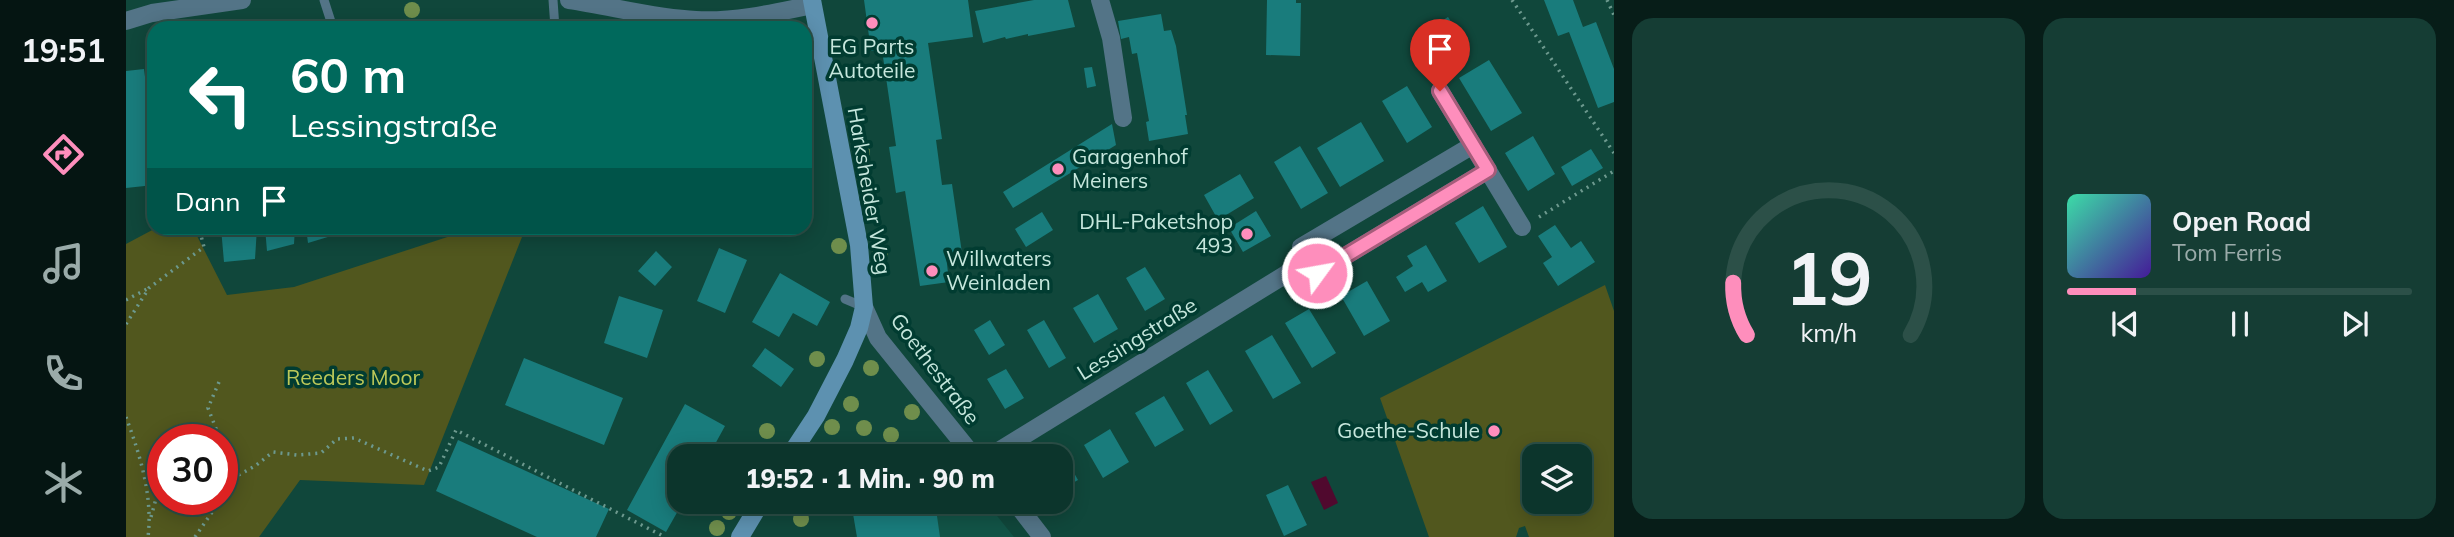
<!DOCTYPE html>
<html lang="de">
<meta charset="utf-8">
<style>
body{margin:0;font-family:Mulish,sans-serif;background:#153d34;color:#f1f3f6;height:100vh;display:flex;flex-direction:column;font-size:26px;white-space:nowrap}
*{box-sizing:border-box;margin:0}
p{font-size:23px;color:#9aaba9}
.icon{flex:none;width:38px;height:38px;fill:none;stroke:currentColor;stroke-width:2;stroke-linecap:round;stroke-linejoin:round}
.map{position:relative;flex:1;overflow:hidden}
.drawer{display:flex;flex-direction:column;gap:18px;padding:18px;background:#071d18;width:840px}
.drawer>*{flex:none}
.hud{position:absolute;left:21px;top:21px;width:665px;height:214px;border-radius:21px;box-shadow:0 4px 18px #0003,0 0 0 2px #2c5048;background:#00695c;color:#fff;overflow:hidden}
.fabs{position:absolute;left:1396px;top:444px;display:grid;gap:14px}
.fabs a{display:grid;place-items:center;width:70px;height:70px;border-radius:14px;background:#0c352c;box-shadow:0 4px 18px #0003,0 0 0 2px #2c5048;font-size:35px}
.speed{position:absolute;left:21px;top:424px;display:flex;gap:14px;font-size:35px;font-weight:700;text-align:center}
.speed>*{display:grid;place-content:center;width:91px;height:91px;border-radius:50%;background:#0c352c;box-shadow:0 4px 18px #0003,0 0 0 2px #2c5048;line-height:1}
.speed .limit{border:10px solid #d22;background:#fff;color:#111}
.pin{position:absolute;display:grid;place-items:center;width:60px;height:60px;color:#fff;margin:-72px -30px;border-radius:50% 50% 50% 0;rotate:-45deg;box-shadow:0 0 7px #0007}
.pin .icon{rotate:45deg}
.me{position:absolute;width:77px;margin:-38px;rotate:58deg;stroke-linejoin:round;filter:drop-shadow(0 0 5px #0008)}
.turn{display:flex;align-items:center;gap:24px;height:147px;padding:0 28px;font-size:32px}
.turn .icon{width:91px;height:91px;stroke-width:2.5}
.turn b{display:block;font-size:49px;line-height:60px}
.then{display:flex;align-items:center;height:66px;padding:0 28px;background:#0003;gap:14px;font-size:26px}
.drawer .tile{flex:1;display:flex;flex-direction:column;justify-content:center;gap:10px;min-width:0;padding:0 24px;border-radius:21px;background:#153d34}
.drawer .dial{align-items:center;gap:0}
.dial svg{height:182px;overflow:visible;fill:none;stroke:#2c5048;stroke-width:7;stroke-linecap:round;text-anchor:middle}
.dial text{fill:#f1f3f6;stroke:none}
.song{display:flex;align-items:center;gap:21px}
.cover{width:84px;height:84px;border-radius:10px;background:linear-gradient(135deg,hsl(160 70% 55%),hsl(260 70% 35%))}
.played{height:7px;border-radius:4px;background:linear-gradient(90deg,#fe8ebc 20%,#2c5048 20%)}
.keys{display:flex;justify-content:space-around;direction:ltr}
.drawer .tiles{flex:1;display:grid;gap:18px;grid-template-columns:repeat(2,1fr)}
.trip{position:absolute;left:541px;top:444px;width:406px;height:70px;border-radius:21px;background:#0c352c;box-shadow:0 4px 18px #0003,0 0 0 2px #2c5048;font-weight:800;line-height:70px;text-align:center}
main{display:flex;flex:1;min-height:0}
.tab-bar{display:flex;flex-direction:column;width:126px;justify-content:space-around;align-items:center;background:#051512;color:#9aaba9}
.tab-bar .icon{width:49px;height:49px}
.tab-bar .on{color:#fe8ebc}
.tab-bar b{font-size:32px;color:#f1f3f6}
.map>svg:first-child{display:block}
.built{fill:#125447}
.green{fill:#51571e;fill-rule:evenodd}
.water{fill:#50092e}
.building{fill:#197c7c}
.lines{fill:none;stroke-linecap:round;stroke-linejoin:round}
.path{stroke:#6d998e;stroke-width:3.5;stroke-dasharray:2 5;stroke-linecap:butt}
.lane{stroke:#537487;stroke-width:9}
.street{stroke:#537487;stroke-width:18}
.secondary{stroke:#5d91b0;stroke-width:18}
.tree{fill:#6f8e4c}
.route-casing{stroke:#a55c7a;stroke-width:18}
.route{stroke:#fe8ebc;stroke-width:12}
.poi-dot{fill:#fe8ebc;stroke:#013c31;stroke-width:2.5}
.labels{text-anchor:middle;stroke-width:7;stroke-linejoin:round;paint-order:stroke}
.poi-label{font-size:21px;fill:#c6e7dd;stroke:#013c31;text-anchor:start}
.street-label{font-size:21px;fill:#c6e7dd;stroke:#013c31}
.park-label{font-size:21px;fill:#bcc859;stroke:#013c31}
</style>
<main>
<nav class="tab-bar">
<b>19:51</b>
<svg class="icon on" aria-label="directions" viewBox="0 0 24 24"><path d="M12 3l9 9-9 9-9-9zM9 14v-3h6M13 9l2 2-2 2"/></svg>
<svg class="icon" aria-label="music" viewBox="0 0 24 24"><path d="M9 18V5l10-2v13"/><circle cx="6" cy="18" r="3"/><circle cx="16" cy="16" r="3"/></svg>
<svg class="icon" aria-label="phone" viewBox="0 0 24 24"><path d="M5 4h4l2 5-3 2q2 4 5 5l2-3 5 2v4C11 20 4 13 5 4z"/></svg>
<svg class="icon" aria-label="climate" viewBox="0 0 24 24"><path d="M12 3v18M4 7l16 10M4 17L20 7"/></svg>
</nav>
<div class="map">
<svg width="1488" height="537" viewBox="0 0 1488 537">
<rect width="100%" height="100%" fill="#10473b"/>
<path class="built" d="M725 502H860L888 537H729L731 536Z"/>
<path class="green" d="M30 228H67L101 295 168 287 349 228H374L396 237 298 485 174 480 133 537H0V244ZM96 439V499H37V439Z
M1479 285 1488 311V537H1403L1399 526 1393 528 1390 537H1303L1254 398ZM1409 457H1454V502H1409Z"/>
<path class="water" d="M1200 476 1212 503 1198 510 1185 482Z"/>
<path class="building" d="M738 0H842L847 37 802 43 816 139 810 140 816 185 826 184 836 253 820 255 823 282 794 286 779 191 770 193 763 147 770 146 756 50 745 51Z
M908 0H942L949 27 902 36V34L880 39 879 37 857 43 849 11Z
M1141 0H1170V3H1175L1174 56 1140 55Z
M1418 0H1447L1457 27 1470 22 1488 69V102L1472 108 1443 32 1432 36Z
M1035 14 1038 31 1045 30 1050 46 1061 115H1059L1062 134 1023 141 1020 122 1023 121 1011 53 1006 54 1003 37 995 39 992 21Z
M1322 17 1344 51 1317 68 1295 34Z
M1363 60 1396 113 1365 131 1333 78Z
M966 67 970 86 961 88 958 68Z
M18 69 28 148V185L0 188V71Z
M1281 86 1306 127 1281 143 1256 101Z
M1235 122 1258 161 1214 187 1191 148Z
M986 124 990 145 887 208 877 192Z
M1407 136 1429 174 1402 191 1379 153Z
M1174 146 1202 193 1175 209 1148 162Z
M1465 149 1477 168 1446 186 1435 167Z
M1114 174 1128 198 1092 220 1078 195Z
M1357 206 1381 247 1353 263 1329 223Z
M1130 211 1145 236 1117 252 1103 228Z
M916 212 927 230 900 247 889 229Z
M1429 225 1445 248 1455 241 1469 262 1432 286 1417 263 1426 257 1412 236Z
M95 228H131L129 259 98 262Z
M139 228H169L168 244 141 251Z
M180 228H215V233L182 243Z
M245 228H265L248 235Z
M631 228H657V229L631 232Z
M1300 245 1321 281 1302 292 1296 282 1279 292 1270 277 1287 266 1281 256Z
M593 248 621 260 599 313 571 301Z
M530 251 546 267 529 286 512 271Z
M1019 267 1039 299 1019 311 1000 278Z
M654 273 704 302 691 326 667 313 653 337 626 322Z
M1241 281 1264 321 1238 336 1215 296Z
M972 294 992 329 968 343 947 308Z
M493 296 537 310 521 358 478 343Z
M1183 309 1210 353 1186 368 1159 323Z
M864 320 879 345 863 355 848 330Z
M918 320 940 358 923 368 901 330Z
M1146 335 1175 383 1147 399 1119 351Z
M639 348 668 369 655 387 626 366Z
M398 358 497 398 478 445 379 405Z
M880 369 898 398 879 409 861 379Z
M1082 370 1107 411 1084 425 1060 383Z
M1038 396 1058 430 1029 447 1009 413Z
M559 404 599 426 582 457H553V502H557L540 532 501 510Z
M984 429 1003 462 977 478 958 445Z
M332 440 483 509 470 537H411L310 491Z
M934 448 952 480 934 490V457H920Z
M1162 485 1181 525 1158 536 1140 495Z
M725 502H809L814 537H731Z"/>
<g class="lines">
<path class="path" d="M1386 0 1488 153
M1481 0 1488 15
M1413 217 1488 171
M0 300 21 289
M0 324 23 288 78 247 73 228
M93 382 82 408 94 439
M0 417C14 455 27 496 22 537
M96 497 109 477 129 466 147 452 171 455 195 453 211 439 228 438 302 471 313 467 330 430 539 537
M25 517 37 473
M69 537 95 499"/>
<path class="lane" d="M198 0 207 28
M427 0 429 28
M719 299 738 307"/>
<path class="street" d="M443 0C485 6 527 18 570 20 609 22 648 13 686 5
M974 0 985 38 997 118
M0 21 26 13 116 0
M1314 91 1396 227
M1183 260 1175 247 1347 145
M738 307 752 338 848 457
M863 457 1183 260 1191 273 1362 170
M889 502 916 537"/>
<path class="secondary" d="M663 457 690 416 719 360 733 328 738 307 733 245 686 0
M614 537 635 502"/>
</g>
<g class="tree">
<circle cx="286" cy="10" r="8"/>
<circle cx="736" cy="152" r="8"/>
<circle cx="713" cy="246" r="8"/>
<circle cx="754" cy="254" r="8"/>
<circle cx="691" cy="359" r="8"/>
<circle cx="745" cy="368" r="8"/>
<circle cx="725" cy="404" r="8"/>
<circle cx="786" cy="412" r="8"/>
<circle cx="706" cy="427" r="8"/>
<circle cx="738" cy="428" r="8"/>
<circle cx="641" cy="431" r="8"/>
<circle cx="765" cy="435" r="8"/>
<circle cx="603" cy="512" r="8"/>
<circle cx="675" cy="519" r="8"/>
<circle cx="591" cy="528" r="8"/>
</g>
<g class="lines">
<g class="route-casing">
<path id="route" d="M1191 273 1362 170 1314 91"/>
</g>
<use href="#route" class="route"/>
</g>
<g class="poi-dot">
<circle cx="746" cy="23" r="7"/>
<circle cx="932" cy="169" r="7"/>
<circle cx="1121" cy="234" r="7"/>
<circle cx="806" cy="271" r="7"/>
<circle cx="1368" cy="431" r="7"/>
</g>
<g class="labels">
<g class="poi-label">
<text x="746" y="54" text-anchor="middle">EG Parts<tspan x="746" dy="24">Autoteile</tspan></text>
<text x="946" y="164">Garagenhof<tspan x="946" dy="24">Meiners</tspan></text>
<text x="1107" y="229" text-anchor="end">DHL-Paketshop<tspan x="1107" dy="24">493</tspan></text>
<text x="820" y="266">Willwaters<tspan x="820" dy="24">Weinladen</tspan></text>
<text x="1354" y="438" text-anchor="end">Goethe-Schule</text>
</g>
<g class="street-label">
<text transform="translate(743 191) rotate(80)" y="7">Harksheider Weg</text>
<text transform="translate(1011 339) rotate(-32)" y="7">Lessingstraße</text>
<text transform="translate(809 369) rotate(53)" y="7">Goethestraße</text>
</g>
<g class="park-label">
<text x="227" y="385">Reeders Moor</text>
</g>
</g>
</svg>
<div class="fabs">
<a><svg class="icon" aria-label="layers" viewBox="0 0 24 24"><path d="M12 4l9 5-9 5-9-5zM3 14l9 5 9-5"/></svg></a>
</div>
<div class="speed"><div class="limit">30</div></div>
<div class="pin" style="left:1314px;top:91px;background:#d93025"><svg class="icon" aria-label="arrive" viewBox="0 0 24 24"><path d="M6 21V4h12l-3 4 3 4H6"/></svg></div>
<svg class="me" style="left:1191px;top:273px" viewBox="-20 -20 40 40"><circle r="17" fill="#fe8ebc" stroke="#fff" stroke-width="3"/><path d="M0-11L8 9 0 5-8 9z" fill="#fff"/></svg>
<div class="trip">19:52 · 1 Min. · 90 m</div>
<div class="hud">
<div class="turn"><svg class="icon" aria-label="left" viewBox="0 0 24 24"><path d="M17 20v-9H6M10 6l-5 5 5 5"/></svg><div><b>60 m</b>Lessingstraße</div></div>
<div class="then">Dann<svg class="icon" aria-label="arrive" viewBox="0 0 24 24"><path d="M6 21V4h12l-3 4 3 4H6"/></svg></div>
</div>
</div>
<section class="drawer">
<div class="tiles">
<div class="tile dial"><svg viewBox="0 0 100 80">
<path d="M14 69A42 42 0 1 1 86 69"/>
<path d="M14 69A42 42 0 0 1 8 46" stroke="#fe8ebc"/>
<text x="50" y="56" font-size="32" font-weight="700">19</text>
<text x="50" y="72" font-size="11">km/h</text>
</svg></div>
<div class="tile">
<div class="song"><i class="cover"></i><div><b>Open Road</b><p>Tom Ferris</p></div></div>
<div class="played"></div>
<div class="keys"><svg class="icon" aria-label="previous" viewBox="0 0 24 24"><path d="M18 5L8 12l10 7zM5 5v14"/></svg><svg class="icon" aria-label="pause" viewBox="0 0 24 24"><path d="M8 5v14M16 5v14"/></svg><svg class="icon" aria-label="next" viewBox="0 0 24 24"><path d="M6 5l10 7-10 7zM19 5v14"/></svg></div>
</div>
</div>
</section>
</main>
